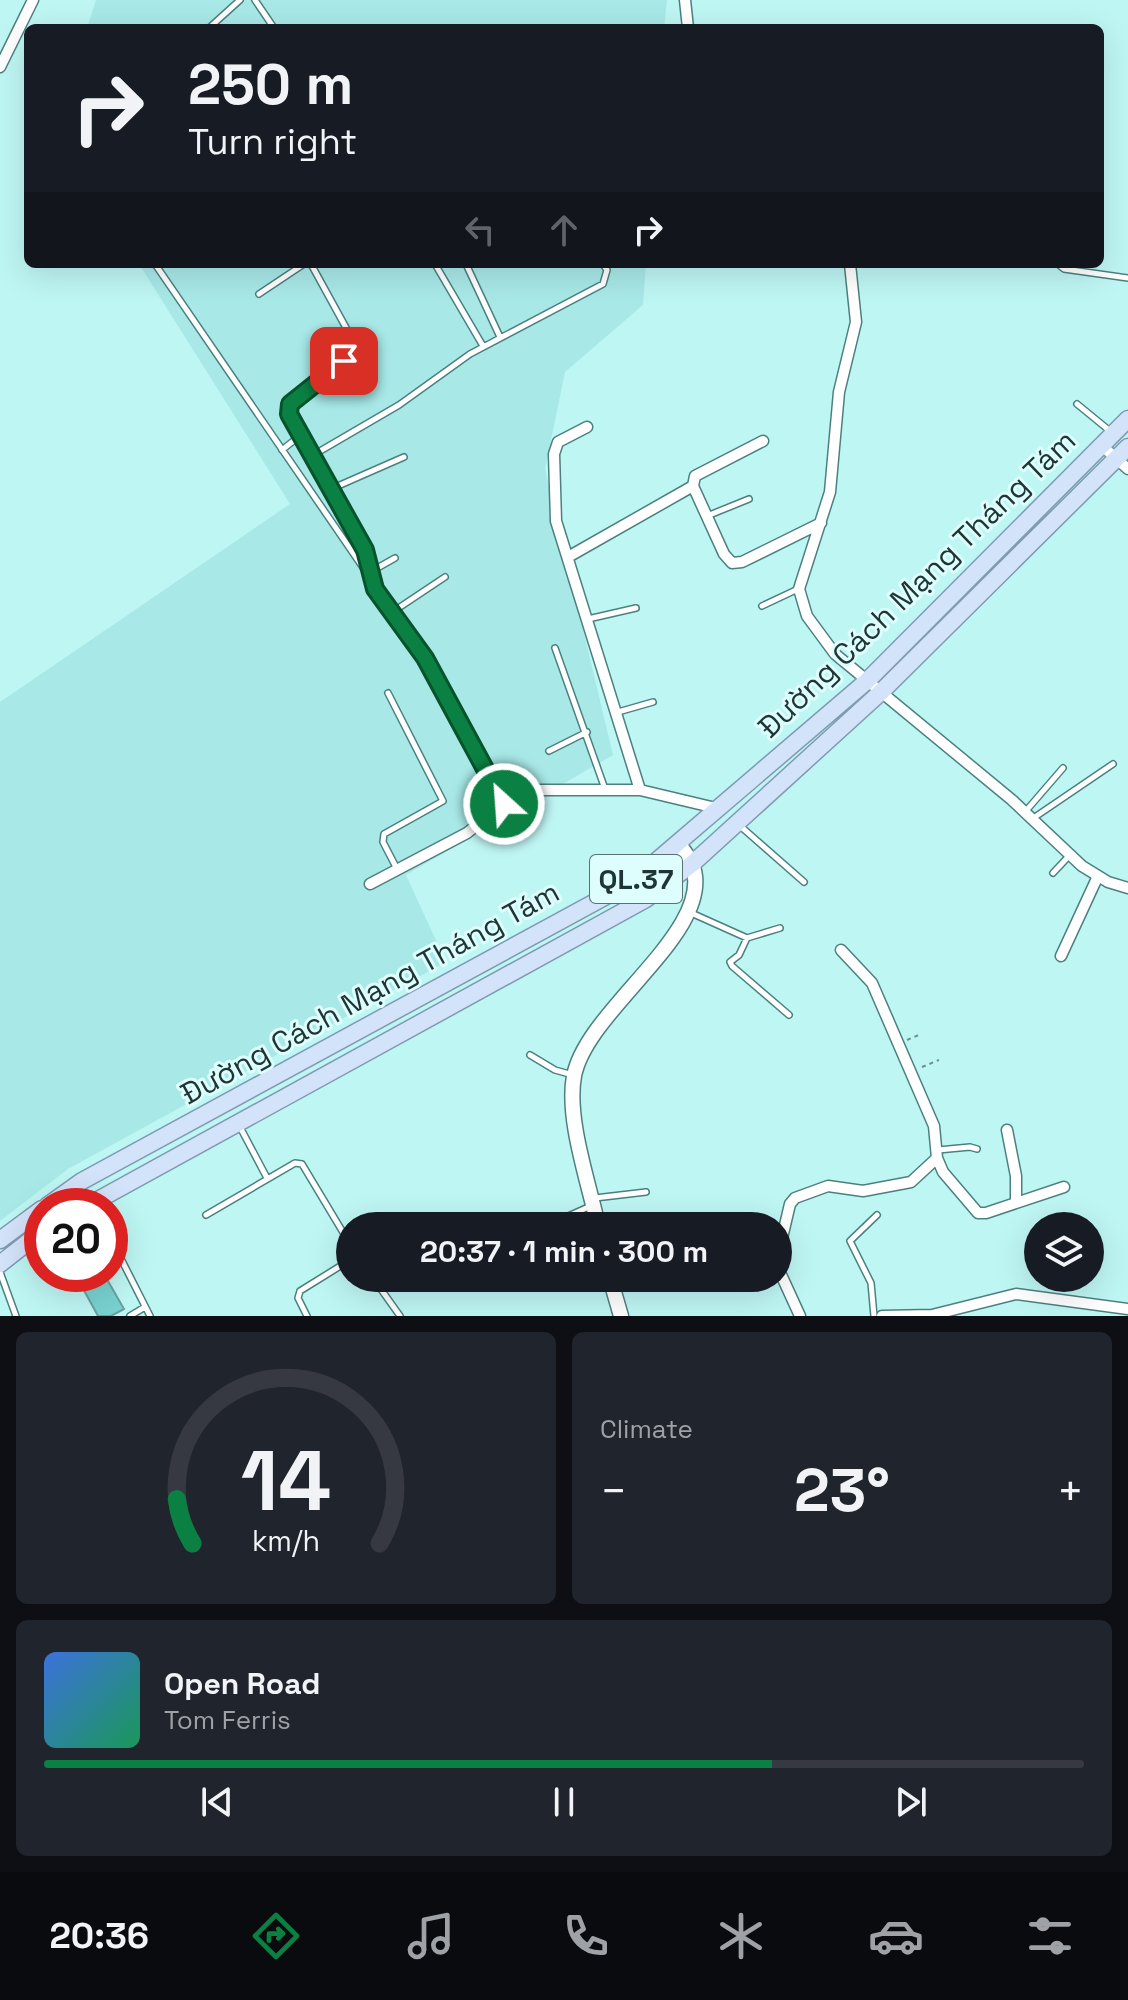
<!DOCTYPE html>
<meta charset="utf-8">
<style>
body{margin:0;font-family:"Space Grotesk",sans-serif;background:#20242c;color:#f1f3f6;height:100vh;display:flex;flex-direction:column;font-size:30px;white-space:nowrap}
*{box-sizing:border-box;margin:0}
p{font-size:26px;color:#9ea1a6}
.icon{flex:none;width:44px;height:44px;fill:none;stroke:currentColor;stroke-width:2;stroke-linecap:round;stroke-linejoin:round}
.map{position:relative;height:1316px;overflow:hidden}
.sheet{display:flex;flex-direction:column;gap:16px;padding:16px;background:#0d0f14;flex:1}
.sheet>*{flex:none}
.banner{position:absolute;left:24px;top:24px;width:1080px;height:244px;border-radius:12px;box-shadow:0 8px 32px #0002;background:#171b24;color:#f1f3f6;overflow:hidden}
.fabs{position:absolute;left:1024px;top:1212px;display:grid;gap:16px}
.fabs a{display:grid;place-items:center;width:80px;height:80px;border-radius:50%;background:#171b24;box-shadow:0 8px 32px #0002;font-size:40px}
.speed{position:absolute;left:24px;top:1188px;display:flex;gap:16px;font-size:40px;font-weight:700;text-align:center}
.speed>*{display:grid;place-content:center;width:104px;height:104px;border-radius:50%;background:#171b24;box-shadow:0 8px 32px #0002;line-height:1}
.speed .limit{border:12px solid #d22;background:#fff;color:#111}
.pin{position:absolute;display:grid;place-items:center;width:68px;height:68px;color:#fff;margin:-34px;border-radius:16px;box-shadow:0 4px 12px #0006}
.me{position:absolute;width:88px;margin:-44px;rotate:334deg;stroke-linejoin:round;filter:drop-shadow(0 0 6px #0008)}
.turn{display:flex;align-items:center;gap:28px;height:168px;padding:0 32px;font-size:36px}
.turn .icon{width:104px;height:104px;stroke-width:2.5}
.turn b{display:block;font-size:56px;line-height:68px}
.lanes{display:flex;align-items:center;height:76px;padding:0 32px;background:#0003;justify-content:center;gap:40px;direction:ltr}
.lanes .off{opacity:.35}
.big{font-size:60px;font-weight:700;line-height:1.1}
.sheet .tile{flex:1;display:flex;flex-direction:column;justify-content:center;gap:12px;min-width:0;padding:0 28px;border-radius:12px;background:#20242c}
.sheet .dial{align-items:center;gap:0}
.dial svg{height:208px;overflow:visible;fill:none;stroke:#363941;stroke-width:7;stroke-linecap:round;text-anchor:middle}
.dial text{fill:#f1f3f6;stroke:none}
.song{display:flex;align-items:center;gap:24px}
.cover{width:96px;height:96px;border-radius:12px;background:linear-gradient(135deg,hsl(220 70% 55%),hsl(150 70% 35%))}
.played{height:8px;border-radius:4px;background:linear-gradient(90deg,#0b8043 70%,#363941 70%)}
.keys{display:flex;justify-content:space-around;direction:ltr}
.heat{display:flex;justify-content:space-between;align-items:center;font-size:44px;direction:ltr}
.sheet .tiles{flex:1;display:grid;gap:16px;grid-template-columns:1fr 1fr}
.tile:last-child{grid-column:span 2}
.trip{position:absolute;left:336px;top:1212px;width:456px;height:80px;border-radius:40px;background:#171b24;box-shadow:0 8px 32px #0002;font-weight:700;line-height:80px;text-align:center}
.menu{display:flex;height:128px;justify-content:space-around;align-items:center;background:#090b0e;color:#9ea1a6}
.menu .icon{width:56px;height:56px}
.menu .selected{color:#0b8043}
.menu b{font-size:36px;color:#f1f3f6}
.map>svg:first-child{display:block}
.built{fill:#a8e9e8}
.building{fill:#78d2d0;stroke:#6ca09f;stroke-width:2}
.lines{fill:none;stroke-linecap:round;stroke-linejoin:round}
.service-casing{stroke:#4c807f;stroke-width:8}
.minor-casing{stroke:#4c807f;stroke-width:13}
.secondary-casing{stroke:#4c807f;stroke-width:17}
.primary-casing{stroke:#809ab2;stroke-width:19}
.path{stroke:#6b9291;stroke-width:2;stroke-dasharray:4 4;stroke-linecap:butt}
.service{stroke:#fff;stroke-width:5}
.minor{stroke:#fff;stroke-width:10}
.secondary{stroke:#fff;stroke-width:14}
.primary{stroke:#d3e3f9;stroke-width:16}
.route-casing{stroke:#07532c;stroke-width:20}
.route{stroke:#0b8043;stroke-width:14}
.labels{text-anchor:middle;stroke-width:6;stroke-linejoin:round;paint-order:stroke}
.shield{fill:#defefd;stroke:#587171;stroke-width:2}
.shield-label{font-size:28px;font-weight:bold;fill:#1f3535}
.street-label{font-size:30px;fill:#1f3535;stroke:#defefd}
</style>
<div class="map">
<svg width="1128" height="1316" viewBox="0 0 1128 1316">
<rect width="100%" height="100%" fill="#bef6f4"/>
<path class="built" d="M96 0H667L664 28H87Z
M139 264H646L643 305 565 372 545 469 613 755 406 875 446 962 68 1169 0 1221V702L290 504Z"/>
<path class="building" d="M75 1274H104L124 1309 111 1316H98Z"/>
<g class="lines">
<g class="service-casing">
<path id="service" d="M255 0 274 28
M209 28 240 0
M155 264 425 658 504 803
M311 264 350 335 351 351 287 409 365 550 374 587
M435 264 483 346
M466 264 500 337
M1058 264 1064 269 1128 278
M259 294 304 264
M1077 404 1110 431
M282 450 302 434
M315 454 399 405 470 354 603 284 607 270 603 264
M331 489 404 457
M707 516 749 499
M372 571 395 558
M762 606 798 589
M391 613 445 577
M588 619 636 608
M555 648 605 789
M388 693 443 801 384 834 383 842 397 869
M618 712 653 702
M549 751 587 732
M1025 812 1063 768
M1032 819 1113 764
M739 825 804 882
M1053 873 1069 856
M689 912 747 938 780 928
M747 938 739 955 730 962 732 966 789 1015
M530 1055 555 1070 573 1075
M240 1127 267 1178
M938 1150 970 1147 977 1149
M595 1198 646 1192
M206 1215 295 1163 302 1164 350 1244
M546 1226 593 1205
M110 1237 150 1316
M0 1272 16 1316
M373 1278 400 1316
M130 1316 145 1307
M307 1316 298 1298 300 1291 350 1260
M874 1316 871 1283 850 1241 877 1215"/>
</g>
<g class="minor-casing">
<path id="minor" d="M685 0 688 28
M0 67 33 0
M850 264 856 322 839 392 830 492 799 589 807 616 835 654 1012 800 1082 866 1108 882 1128 888
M587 427 558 442 554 454 556 521 640 790
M763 441 695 476 693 486 724 554 732 563 742 562 821 523
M1100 444 1128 469
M568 557 693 486
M370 884 467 833 511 798 529 790H640L720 809
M841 950 872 983 934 1126 937 1158 943 1172 978 1213H986L1064 1187
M1061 956 1098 876
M1007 1130 1016 1176V1202
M778 1255 790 1204 795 1198 828 1186 863 1191 911 1182 937 1158
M778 1268 800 1316
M882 1316 932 1315 1016 1294 1128 1309"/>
</g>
<g class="secondary-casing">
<path id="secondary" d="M598 1226C589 1183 566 1119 574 1076 587 1008 718 930 692 864 689 857 683 850 679 844
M610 1278 621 1316"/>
</g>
<g class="primary-casing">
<path id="primary" d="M47 1206 82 1181 632 882 867 681 1128 419
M87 1206 646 899 692 864 881 692 1128 447
M0 1240 42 1209
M0 1264 42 1231"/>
</g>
<path class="path" d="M907 1040 921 1034
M922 1067 939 1060"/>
<use href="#service" class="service"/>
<use href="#minor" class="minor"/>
<use href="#secondary" class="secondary"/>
<use href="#primary" class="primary"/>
</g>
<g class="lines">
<g class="route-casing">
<path id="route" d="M344 361 290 404 289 414 365 550 375 589 425 658 504 804"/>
</g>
<use href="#route" class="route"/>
</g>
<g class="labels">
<rect class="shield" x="590" y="855" width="92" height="48" rx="6"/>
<g class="shield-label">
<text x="636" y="889">QL.37</text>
</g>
<g class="street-label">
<text transform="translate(917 584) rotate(-44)" y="10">Đường Cách Mạng Tháng Tám</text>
<text transform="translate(370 993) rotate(-29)" y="10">Đường Cách Mạng Tháng Tám</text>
</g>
</g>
</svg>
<div class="fabs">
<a><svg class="icon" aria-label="layers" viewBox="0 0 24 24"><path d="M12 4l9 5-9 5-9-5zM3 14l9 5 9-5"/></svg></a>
</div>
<div class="speed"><div class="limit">20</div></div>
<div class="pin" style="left:344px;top:361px;background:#d93025"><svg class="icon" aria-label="arrive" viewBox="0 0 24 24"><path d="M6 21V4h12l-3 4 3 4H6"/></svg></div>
<svg class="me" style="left:504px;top:804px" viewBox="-20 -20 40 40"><circle r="17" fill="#0b8043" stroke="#fff" stroke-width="3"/><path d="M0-11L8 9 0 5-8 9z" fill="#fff"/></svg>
<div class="trip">20:37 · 1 min · 300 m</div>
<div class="banner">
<div class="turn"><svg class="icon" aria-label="right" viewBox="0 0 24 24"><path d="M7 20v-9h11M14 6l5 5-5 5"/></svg><div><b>250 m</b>Turn right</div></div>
<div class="lanes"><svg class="icon off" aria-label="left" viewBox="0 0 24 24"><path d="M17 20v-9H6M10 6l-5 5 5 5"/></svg><svg class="icon off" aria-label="ahead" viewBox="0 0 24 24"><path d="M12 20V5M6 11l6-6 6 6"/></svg><svg class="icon" aria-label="right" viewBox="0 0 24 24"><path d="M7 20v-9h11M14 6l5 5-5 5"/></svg></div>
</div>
</div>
<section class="sheet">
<div class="tiles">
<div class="tile dial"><svg viewBox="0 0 100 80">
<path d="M14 69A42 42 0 1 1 86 69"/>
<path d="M14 69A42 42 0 0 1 8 52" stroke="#0b8043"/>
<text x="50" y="56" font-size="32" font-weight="700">14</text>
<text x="50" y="72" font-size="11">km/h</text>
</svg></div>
<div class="tile"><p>Climate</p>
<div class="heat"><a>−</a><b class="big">23°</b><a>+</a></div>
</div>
<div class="tile">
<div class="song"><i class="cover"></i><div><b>Open Road</b><p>Tom Ferris</p></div></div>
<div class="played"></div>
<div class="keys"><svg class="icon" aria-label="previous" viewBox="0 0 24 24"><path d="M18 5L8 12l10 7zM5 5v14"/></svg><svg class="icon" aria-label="pause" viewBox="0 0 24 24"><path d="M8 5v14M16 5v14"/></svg><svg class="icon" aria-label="next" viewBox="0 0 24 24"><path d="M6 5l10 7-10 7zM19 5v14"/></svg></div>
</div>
</div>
</section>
<nav class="menu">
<b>20:36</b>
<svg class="icon selected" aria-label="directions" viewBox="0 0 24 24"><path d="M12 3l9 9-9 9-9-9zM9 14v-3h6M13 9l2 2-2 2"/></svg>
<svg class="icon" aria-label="music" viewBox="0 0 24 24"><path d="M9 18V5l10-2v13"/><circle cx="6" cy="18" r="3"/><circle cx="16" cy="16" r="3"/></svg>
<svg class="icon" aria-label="phone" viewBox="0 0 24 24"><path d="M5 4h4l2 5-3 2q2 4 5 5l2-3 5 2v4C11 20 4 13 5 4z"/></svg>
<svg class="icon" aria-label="climate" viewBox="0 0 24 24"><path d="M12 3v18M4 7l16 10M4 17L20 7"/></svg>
<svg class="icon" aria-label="car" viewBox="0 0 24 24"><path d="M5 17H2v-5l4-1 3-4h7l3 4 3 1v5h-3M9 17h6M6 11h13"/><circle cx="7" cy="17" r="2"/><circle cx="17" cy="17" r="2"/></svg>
<svg class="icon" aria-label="filters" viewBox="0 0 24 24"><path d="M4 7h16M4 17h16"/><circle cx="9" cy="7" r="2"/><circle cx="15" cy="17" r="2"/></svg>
</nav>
